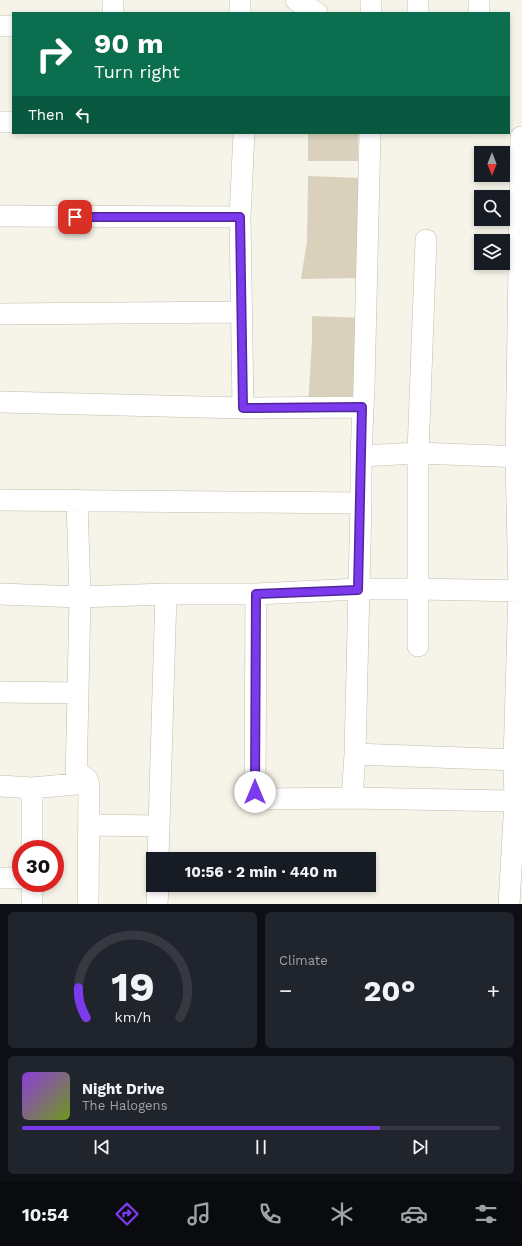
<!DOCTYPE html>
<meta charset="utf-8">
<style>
body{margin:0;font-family:"Work Sans",sans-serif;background:#20242c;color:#f1f3f6;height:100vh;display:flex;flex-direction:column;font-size:15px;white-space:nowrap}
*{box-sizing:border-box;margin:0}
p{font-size:13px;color:#9ea1a6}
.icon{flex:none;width:22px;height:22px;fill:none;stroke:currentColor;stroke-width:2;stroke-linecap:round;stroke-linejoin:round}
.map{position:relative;height:904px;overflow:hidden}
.drawer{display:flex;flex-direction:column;gap:8px;padding:8px;background:#0d0f14;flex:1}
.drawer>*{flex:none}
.hud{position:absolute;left:12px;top:12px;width:498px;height:122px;border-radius:0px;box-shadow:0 2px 6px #0003;background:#0b6e4f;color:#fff;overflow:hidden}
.needle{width:26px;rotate:180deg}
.fabs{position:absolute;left:474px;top:146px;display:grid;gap:8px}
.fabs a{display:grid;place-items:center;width:36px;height:36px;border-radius:0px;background:#171b24;box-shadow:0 2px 6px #0003;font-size:20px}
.speed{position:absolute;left:12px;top:840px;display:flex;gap:8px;font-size:20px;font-weight:700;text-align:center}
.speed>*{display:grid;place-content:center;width:52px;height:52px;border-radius:50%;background:#171b24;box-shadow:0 2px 6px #0003;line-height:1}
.speed .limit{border:6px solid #d22;background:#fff;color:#111}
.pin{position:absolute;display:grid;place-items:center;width:34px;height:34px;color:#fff;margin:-17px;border-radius:8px;box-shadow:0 2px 6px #0006}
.me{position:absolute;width:44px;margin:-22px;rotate:0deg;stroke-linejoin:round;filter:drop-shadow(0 0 3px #0008)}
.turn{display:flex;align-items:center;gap:14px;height:84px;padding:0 16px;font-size:18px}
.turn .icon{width:52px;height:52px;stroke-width:2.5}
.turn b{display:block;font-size:28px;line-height:34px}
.then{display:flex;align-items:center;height:38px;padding:0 16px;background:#0003;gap:8px;font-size:15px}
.big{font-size:30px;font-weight:700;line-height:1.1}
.drawer .widget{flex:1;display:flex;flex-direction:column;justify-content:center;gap:6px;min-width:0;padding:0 14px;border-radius:6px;background:#20242c}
.drawer .dial{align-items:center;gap:0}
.dial svg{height:104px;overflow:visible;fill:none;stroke:#363941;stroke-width:7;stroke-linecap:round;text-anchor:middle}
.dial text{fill:#f1f3f6;stroke:none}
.song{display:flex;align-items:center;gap:12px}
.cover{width:48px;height:48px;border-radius:6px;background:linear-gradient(135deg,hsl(270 70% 55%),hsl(80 70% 35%))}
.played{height:4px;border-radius:2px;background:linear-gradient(90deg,#7c3aed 75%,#363941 75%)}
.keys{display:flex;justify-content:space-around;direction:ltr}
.heat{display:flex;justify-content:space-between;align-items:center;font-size:22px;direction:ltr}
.drawer .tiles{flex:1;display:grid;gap:8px;grid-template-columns:1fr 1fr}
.widget:last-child{grid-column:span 2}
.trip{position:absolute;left:146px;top:852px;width:230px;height:40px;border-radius:0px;background:#171b24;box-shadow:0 2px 6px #0003;font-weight:700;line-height:40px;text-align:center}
.tabs{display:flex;height:64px;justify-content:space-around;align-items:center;background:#090b0e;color:#9ea1a6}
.tabs .icon{width:28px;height:28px}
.tabs .current{color:#7c3aed}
.tabs b{font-size:18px;color:#f1f3f6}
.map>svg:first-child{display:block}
.building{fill:#d9d1bc}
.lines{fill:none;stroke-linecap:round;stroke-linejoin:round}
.minor-casing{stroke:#c3bdaa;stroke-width:22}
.minor{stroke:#fff;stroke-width:21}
.route-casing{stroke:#51269a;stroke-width:10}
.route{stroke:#7c3aed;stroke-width:7}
</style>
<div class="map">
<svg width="522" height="904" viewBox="0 0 522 904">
<rect width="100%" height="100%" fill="#f6f3e8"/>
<path class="building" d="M308 133H358V161H308Z
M308 176 362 178 359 278 301 279 307 241Z
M312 316 365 318 362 407H308L312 342Z"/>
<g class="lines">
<g class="minor-casing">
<path id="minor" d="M240 0V13
M296 0 317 13
M371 0V13
M479 0V13
M113 13V0
M418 13V0
M0 26H13
M0 122H13
M0 216 240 217
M0 314 242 312
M0 402 243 408 362 407
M243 408 240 217 244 133
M361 456 418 453 522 457
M0 500 361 503
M0 594 80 597 166 594H256L358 589H419L522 591
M256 594 255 792C256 797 258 798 263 799L352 798 515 801
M418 646V453L426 240
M0 692 78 693
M355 754 514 760
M76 784 80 597 77 500
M0 786 32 788 76 784 83 776 87 779 89 786 88 904
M352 798 355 754 361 503V456L364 386 370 133
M89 825 158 826
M32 849V788
M158 859 166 594
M0 878H21
M32 883V904
M157 904 158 885
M509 904 515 801 514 760 519 591 516 457 521 137"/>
</g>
<use href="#minor" class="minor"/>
</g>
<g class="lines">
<g class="route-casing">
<path id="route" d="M75 217H240L243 408 362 407 358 590 256 594 255 792"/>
</g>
<use href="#route" class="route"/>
</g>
</svg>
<div class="fabs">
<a><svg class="needle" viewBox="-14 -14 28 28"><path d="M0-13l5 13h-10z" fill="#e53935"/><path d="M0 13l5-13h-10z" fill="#9ea1a6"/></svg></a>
<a><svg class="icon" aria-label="search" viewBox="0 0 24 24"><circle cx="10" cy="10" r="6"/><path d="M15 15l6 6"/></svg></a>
<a><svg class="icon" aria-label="layers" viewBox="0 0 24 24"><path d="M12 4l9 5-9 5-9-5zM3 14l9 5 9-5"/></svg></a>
</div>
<div class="speed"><div class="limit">30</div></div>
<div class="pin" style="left:75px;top:217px;background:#d93025"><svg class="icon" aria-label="arrive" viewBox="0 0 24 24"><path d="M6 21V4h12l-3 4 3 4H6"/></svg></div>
<svg class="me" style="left:255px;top:792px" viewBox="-20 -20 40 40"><circle r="19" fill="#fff"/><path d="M0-13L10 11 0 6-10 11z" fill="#7c3aed"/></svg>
<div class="trip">10:56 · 2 min · 440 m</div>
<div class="hud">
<div class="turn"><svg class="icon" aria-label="right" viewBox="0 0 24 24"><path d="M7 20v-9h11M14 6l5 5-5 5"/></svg><div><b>90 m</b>Turn right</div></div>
<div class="then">Then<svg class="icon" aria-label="left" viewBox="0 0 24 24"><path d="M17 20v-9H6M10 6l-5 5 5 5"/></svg></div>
</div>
</div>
<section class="drawer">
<div class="tiles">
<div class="widget dial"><svg viewBox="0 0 100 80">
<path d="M14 69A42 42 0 1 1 86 69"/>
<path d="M14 69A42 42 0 0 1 8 46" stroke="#7c3aed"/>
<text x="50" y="56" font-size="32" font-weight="700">19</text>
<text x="50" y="72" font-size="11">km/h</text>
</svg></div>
<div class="widget"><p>Climate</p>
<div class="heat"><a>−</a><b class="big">20°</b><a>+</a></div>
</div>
<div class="widget">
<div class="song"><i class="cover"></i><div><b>Night Drive</b><p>The Halogens</p></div></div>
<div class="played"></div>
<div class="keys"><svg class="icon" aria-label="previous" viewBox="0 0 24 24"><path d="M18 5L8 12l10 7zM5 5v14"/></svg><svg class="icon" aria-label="pause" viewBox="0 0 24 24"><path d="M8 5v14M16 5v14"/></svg><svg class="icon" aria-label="next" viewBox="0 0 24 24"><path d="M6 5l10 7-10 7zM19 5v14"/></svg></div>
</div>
</div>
</section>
<nav class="tabs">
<b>10:54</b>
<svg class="icon current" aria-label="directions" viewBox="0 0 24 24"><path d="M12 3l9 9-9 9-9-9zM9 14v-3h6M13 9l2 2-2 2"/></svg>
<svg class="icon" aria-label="music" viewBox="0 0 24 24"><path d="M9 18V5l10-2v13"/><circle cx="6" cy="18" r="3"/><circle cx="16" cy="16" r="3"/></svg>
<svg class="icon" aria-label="phone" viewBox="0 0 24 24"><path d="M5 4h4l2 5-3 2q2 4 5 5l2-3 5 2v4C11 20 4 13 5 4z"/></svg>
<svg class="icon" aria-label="climate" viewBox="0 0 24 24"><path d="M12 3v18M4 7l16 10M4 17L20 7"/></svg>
<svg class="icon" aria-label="car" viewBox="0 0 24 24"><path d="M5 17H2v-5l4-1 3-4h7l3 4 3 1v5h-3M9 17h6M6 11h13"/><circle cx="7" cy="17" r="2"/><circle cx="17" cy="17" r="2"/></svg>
<svg class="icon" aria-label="filters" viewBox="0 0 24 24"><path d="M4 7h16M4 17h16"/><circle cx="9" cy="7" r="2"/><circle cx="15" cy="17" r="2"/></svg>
</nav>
